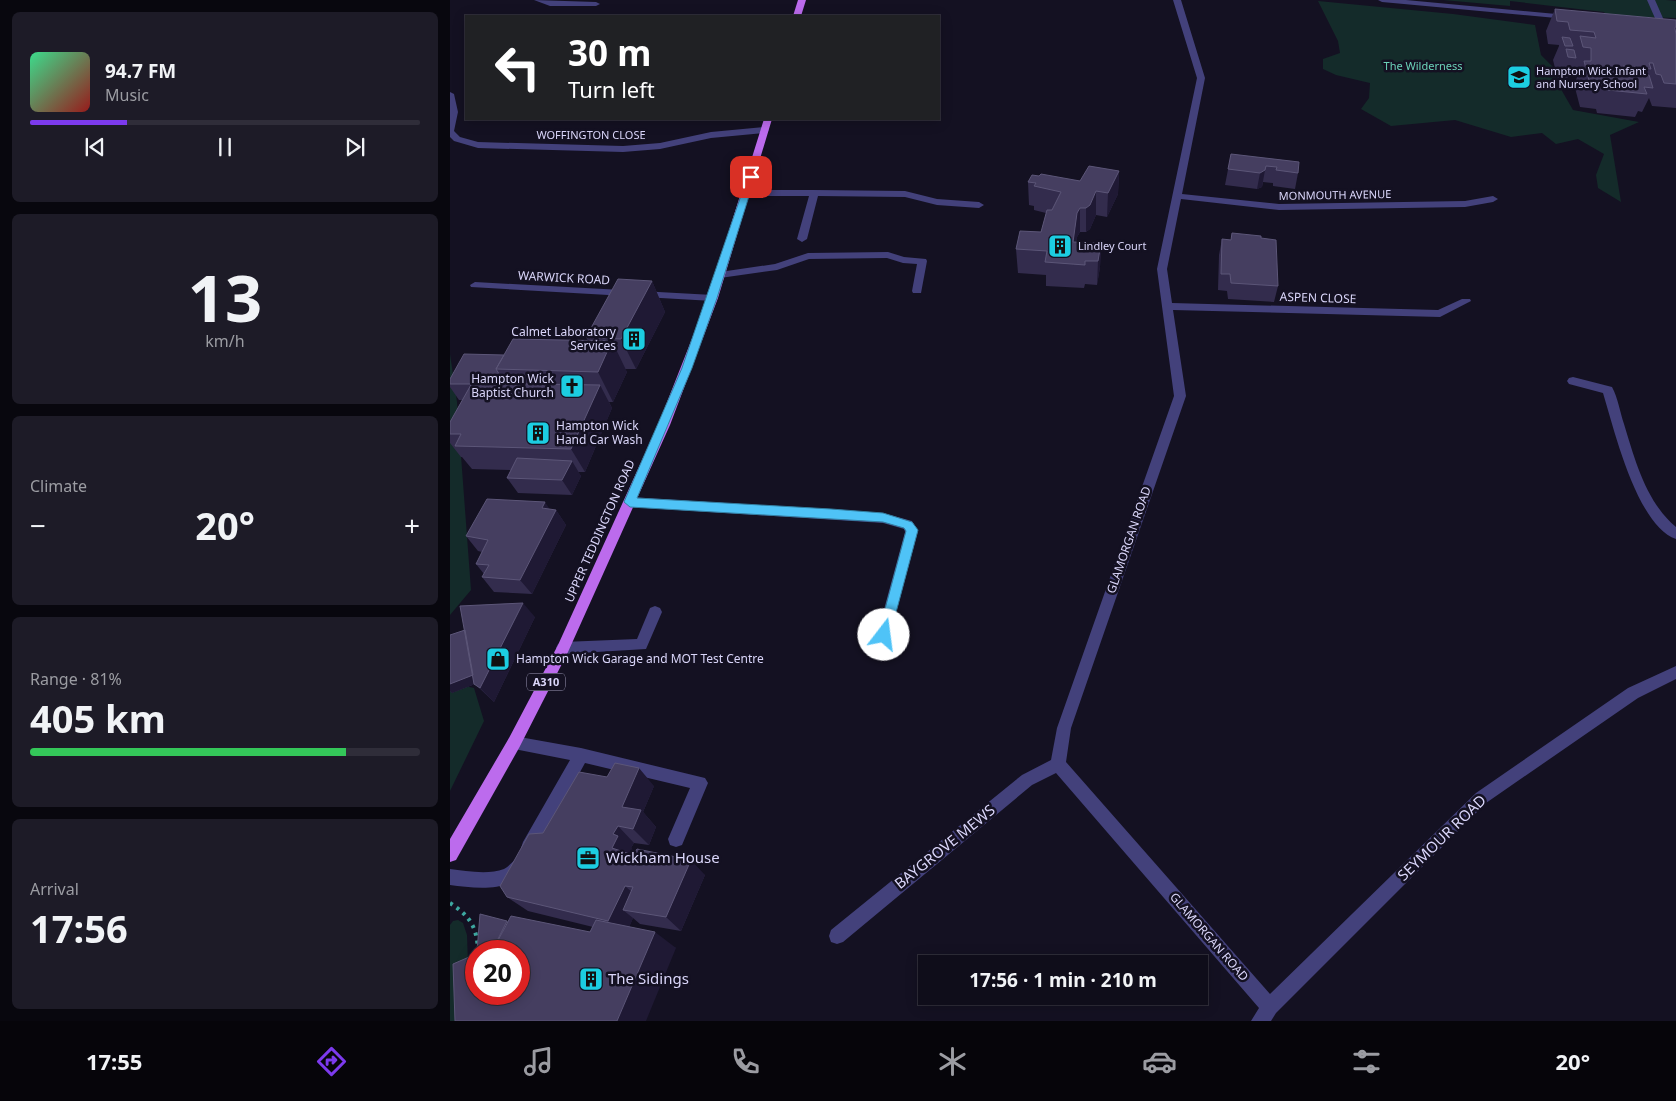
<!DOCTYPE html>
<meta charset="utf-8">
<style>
body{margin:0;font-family:"Noto Sans",sans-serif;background:#1d1b27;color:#f1f3f6;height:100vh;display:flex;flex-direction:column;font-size:19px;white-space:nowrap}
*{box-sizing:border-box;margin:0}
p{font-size:16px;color:#9b9ca2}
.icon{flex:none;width:28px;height:28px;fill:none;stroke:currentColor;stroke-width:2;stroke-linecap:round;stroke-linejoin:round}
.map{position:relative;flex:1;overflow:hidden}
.drawer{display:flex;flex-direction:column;gap:12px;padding:12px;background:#08070e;width:450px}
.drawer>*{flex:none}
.hud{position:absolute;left:15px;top:15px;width:475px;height:105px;border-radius:0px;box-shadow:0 2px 12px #0003,0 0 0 1px #2f2d39;background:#202124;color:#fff;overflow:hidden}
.speed{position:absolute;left:15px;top:940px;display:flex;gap:10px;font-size:25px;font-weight:700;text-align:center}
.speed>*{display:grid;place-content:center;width:65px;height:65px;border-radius:50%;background:#0f0d1a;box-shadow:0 2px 12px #0003,0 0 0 1px #2f2d39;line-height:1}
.speed .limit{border:8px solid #d22;background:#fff;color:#111}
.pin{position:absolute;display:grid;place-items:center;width:42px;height:42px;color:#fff;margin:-21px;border-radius:10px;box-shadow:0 2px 8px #0006}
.me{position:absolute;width:55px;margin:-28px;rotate:15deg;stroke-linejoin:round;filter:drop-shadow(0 0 4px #0008)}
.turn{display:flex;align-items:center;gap:18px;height:105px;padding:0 20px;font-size:22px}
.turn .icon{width:65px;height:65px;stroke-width:2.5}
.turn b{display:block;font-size:35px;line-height:42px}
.big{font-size:38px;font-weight:700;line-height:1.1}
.drawer .widget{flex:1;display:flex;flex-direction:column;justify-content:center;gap:8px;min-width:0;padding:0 18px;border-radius:8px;background:#1d1b27}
.drawer .dial{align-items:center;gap:0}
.dial b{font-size:65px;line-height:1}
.song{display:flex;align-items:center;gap:15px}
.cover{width:60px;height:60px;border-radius:8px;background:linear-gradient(135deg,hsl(150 70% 55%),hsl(0 70% 35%))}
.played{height:5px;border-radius:2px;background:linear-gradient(90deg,#7c3aed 25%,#2f2d39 25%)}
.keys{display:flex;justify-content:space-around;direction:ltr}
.heat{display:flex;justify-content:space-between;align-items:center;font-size:28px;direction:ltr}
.charge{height:8px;border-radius:4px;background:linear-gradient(90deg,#34c759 81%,#2f2d39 0)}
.trip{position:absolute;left:468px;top:955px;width:290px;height:50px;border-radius:0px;background:#0f0d1a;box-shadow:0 2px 12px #0003,0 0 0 1px #2f2d39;font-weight:700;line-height:50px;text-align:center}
.tabs{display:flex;height:80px;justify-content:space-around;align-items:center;background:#06050a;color:#9b9ca2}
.tabs .icon{width:35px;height:35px}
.tabs .active{color:#7c3aed}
.tabs b{font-size:22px;color:#f1f3f6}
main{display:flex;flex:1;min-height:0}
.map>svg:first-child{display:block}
.green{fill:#142b2a}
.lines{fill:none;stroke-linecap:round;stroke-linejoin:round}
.path{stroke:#3da7a0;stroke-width:4;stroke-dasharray:3 5;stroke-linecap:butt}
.minor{fill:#43417b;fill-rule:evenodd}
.major{fill:#bc6bed;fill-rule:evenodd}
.wall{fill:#332c4d}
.shaded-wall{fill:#1f1934}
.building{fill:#453e60;stroke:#5c5678}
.route{fill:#4fc3f7;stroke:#337fa1}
.labels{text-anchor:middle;stroke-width:5;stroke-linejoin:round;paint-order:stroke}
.far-park-label{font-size:11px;fill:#6bd1b8;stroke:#141122}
.far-poi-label{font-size:11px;fill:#dad6fa;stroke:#141122;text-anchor:start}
.far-street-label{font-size:11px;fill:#dad6fa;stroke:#141122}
.shield{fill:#141122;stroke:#9f9bb9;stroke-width:1}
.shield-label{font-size:11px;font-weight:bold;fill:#dad6fa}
.street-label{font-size:12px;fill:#dad6fa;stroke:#141122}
.poi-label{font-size:12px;fill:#dad6fa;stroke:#141122;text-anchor:end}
.near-street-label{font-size:15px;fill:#dad6fa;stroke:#141122}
.near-poi-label{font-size:15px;fill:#dad6fa;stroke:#141122;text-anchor:start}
</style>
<main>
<section class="drawer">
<div class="widget">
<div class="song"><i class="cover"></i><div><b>94.7 FM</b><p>Music</p></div></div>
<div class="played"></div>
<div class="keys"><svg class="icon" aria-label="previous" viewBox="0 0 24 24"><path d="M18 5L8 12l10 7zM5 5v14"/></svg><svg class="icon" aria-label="pause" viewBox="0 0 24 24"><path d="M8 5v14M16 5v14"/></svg><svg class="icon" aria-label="next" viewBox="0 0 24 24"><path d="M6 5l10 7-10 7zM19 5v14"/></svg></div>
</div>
<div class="widget dial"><b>13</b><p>km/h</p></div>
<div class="widget"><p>Climate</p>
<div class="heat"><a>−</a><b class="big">20°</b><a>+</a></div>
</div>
<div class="widget"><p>Range · 81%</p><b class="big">405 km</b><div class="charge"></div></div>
<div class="widget"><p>Arrival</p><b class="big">17:56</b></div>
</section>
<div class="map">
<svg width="1226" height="1021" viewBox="0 0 1226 1021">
<rect width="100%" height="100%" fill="#141122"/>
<path class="green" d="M993 0H1216L1226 1V18L1157 16 1154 12 1060 1V6Z
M868 1 1003 14 1085 25 1091 55 1104 68 1108 84 1123 110 1189 122 1160 135 1171 202 1148 188 1146 175 1154 154 1128 139 1106 144 1092 133 1061 137 1005 120 941 126 911 109 919 98 920 83 886 75 873 69V59L890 53 888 41Z
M0 354 7 402 21 590 0 615Z
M0 643 6 684 24 688 34 721 0 791Z
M8 920 13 923 17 935 20 1021H0V925L3 921Z"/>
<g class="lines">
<path class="path" d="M0 903C20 916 27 927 28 951"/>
<path class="minor" d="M84 0 146 2 150 4 146 6H100Z
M723 0H731L755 78 732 194 829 204 1015 201 1043 196 1048 199 1043 202 1015 207 829 210 731 199 717 269 722 303 988 310 1012 299H1020L1021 301 990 317 723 310 736 396 621 728 616 762 820 994 1026 793 1178 688 1226 666V679L1188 698 1036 803 826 1013 821 1021H801L809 1008 606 773 582 785 393 942 387 944 381 942 379 936 381 930 572 775 601 760 607 728 724 396 707 269 747 78Z
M928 0H956L1117 15 1121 17 1117 19 932 2Z
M1197 0H1205L1216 25 1215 27 1208 25Z
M0 92 4 94 8 112 4 131 10 137 28 142 173 146 210 143 261 132 315 127 319 130 315 133 261 138 210 149 173 152 28 148 4 141 0 137Z
M364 190 455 191 487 199 529 202 534 205 529 208 487 205 455 197 368 196 357 239 352 242 347 239 359 196H296L291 193 296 190Z
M438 252 454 257 476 259 477 261 471 293H463L462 291 467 264 453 263 437 258 359 259 327 270 270 278 265 275 270 272 325 264 358 253Z
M25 282 263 295 268 298 263 301 21 287 20 285Z
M1123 377 1162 387C1168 398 1170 412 1174 424 1185 460 1196 502 1226 527V539C1187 526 1164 429 1153 393L1119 384 1117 381 1119 378Z
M180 497 433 513 462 521 468 531 439 639 434 641 429 639 427 635 455 532 454 529 433 523 180 507 176 505 174 502 176 499Z
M205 606 210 608 212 612 196 649 113 654 108 652 106 648 108 644 113 642 187 639 200 608Z
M64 736 131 748 255 778 258 783 232 845 226 847 220 845 218 839 240 788 135 763 85 854 79 856 73 854 71 848 73 842 120 760 59 748 57 743 59 738Z
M70 857 76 859 78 865C66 894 25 888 0 885V869C16 871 38 875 54 869 60 866 63 860 70 857Z"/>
<path class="major" d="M348 0H356L351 16H343Z
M314 119H322L268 298 220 425 118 652 69 748 6 860 0 862V839L59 738 108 645 208 425 258 298Z"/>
</g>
<path class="wall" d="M1105 9 1225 28 1226 35V108L1202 106 1199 98 1192 112 1188 111 1185 117 1147 113 1146 109 1130 107 1124 84 1130 71 1123 70 1122 67 1116 81 1108 80 1107 72 1108 69 1105 68 1103 60 1109 46V45L1098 44 1096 31Z
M781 154 848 173 845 189 823 186V183L813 182 812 187 807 189 775 185Z
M669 171 668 194 657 217 646 215 640 229 636 232H630L627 237 626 242 651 243 650 267 647 285 635 284 634 288 596 286V275L568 273 566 249 591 232 596 213 584 210V206L579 205 578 182 589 176 630 181Z
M782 233 828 286 824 302 778 299 777 291 768 290 769 255 772 239 781 240Z
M202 281 215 312 186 369H175L177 372 163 402H159L162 408 135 472H128L131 476 122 495 68 493 57 478 61 470 22 469 12 457H11L0 443V422L13 400H9L0 387V379L54 355 138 341 136 337Z
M100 509 106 510 116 525 82 594 44 592 32 577 34 574 26 564 32 552 28 551 16 536Z
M85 617 44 702 25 684 2 693 0 691V635L15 630Z
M204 786 193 812 206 827 199 845 184 843 181 848 184 852 255 875 231 931 190 924 183 918 179 927 226 948 26 994 57 921 140 932 143 927 78 911 57 897 93 833Z"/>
<path class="shaded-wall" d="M815 170 812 187 807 189 810 173Z
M669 171 668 194 657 217 658 193Z
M646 191V215L640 229 636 232V208Z
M630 208V232L627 237 623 266V242L627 213Z
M651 243 650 267 647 285 648 261Z
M202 281 215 312 186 369 171 339Z
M162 341 177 372 163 402 148 372Z
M150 385 162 408 135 472 121 449Z
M122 461 131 476 122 495 112 480Z
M95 502 103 514 106 510 116 525 82 594 70 580 92 508Z
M73 603 85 617 44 702 30 688Z
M23 675 30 682 2 693 0 691V684Z
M189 768 204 786 193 812 206 827 199 845 183 829 172 807Z
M168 826 184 843 181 848 184 852 179 864 162 848 163 834Z
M241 860 255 875 231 931 216 917Z
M175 886 192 901 173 910 183 918 176 935 158 921Z
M57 921 64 926 47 951H28Z
M205 932 226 948 196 1021H167Z"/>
<path class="building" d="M1105 9 1226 20V26L1225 28 1226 35V84L1214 83 1211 75 1206 74 1203 63H1199L1201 69 1173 66 1175 73 1199 75 1203 88 1194 87 1197 94 1158 90 1157 86 1140 84 1134 61H1141V48L1133 47 1130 36 1146 38 1144 32 1120 30 1118 22 1107 21Z
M1112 37 1120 38 1123 46H1115Z
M1116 49 1124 50 1126 58 1118 57Z
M781 154 849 162 848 173 826 170 827 167 816 166 815 170 810 173 778 169Z
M639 166 669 171 658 193 646 191 640 205 636 208H630L627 213 623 242 651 243 648 261H635V265L595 262 597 251 566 249 570 231 591 232 597 210H602L611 192 584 186 586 183 578 182 582 175 589 176 591 174 630 181Z
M782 233 811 236V238L826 240 828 286 781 283 780 274H771L772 239 781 240Z
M168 279 202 281 171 339 136 337Z
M63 339 162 341 148 372 46 369Z
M14 354 54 355 46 369 53 380 51 383H22V384H0V379Z
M22 383 150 385 121 449 5 446 11 434H0V422Z
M67 458 122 461 112 480 57 478Z
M37 499 95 502 92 508 106 510 70 580 32 577 39 565 26 564 38 540 16 536Z
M73 603 30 688 24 684 10 606Z
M15 630 23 675 0 684V635Z
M165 763 189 768 172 807 191 810 183 829 168 826 163 834 168 836 162 848 183 855 187 849 241 860 216 917 173 910 183 887 175 886 158 921 57 897 50 886 79 834 93 833 129 772 157 777Z
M30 914 57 921 45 945 27 951Z
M61 916 140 932 146 920 205 932 167 1021H5L3 964 26 954V994H69V951H34L45 946Z"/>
<path class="route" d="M298 175 305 177 267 298 242 368 187 498 381 509 433 513 462 522 468 530 440 635 434 640 428 635 456 531 454 528 433 522 180 507 174 502 232 368Z"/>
<defs>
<g id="school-square" transform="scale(1.25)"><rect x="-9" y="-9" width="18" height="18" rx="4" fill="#1ccde1" stroke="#141122"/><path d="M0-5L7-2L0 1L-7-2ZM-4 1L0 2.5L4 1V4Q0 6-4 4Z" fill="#111"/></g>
<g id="building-square" transform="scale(1.25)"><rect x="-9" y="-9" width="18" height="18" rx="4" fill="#1ccde1" stroke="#141122"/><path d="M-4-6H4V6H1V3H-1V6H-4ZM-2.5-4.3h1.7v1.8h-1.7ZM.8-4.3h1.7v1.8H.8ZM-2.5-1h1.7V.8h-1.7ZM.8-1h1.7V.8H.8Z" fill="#111"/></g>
<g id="church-square" transform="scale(1.25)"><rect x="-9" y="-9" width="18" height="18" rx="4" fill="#1ccde1" stroke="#141122"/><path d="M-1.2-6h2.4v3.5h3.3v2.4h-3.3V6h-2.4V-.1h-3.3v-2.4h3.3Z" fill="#111"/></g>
<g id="shop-square" transform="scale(1.25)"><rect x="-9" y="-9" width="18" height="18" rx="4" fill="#1ccde1" stroke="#141122"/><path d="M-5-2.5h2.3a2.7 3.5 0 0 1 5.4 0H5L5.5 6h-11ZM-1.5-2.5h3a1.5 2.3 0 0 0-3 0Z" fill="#111"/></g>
<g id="office-square" transform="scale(1.25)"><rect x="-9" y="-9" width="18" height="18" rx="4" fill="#1ccde1" stroke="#141122"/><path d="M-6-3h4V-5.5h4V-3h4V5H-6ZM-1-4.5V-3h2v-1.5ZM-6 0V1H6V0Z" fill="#111"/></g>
</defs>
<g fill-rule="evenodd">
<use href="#school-square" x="1069" y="77"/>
<use href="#building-square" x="610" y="246"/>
<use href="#building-square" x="184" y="339"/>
<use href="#church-square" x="122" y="386"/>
<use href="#building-square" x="88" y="433"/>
<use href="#shop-square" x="48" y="659"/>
<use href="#office-square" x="138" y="858"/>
<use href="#building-square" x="141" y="979"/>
</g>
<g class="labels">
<g class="far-park-label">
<text x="973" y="70">The Wilderness</text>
</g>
<g class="far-poi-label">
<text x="1086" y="75">Hampton Wick Infant<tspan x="1086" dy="13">and Nursery School</tspan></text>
<text x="628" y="250">Lindley Court</text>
</g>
<g class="far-street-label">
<text x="141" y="139">WOFFINGTON CLOSE</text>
<text transform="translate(885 195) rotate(-1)" y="4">MONMOUTH AVENUE</text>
</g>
<rect class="shield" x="77" y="673.5" width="38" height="17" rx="4"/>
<g class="shield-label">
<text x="96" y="686">A310</text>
</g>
<g class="street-label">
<text transform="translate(114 278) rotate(3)" y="4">WARWICK ROAD</text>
<text transform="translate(868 298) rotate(2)" y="4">ASPEN CLOSE</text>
<text transform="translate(150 531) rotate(-66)" y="4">UPPER TEDDINGTON ROAD</text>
<text transform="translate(679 540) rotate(-71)" y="4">GLAMORGAN ROAD</text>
<text transform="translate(759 937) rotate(49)" y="4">GLAMORGAN ROAD</text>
</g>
<g class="poi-label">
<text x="166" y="336">Calmet Laboratory<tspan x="166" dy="14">Services</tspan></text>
<text x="104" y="383">Hampton Wick<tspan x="104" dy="14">Baptist Church</tspan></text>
<text x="106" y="430" text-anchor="start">Hampton Wick<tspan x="106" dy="14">Hand Car Wash</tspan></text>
<text x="66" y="663" text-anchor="start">Hampton Wick Garage and MOT Test Centre</text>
</g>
<g class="near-street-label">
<text transform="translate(992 838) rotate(-44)" y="5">SEYMOUR ROAD</text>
<text transform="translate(495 847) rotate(-39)" y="5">BAYGROVE MEWS</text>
</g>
<g class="near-poi-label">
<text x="156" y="863">Wickham House</text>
<text x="158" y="984">The Sidings</text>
</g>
</g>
</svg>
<div class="speed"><div class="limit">20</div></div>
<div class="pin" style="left:301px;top:177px;background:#d93025"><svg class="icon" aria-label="arrive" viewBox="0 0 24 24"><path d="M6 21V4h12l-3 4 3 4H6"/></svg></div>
<svg class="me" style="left:434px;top:635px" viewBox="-20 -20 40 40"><circle r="19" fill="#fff"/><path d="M0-13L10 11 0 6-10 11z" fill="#4fc3f7"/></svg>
<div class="trip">17:56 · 1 min · 210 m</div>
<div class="hud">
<div class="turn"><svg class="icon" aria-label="left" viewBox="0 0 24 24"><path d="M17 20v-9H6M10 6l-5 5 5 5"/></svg><div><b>30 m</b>Turn left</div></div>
</div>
</div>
</main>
<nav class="tabs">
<b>17:55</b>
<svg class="icon active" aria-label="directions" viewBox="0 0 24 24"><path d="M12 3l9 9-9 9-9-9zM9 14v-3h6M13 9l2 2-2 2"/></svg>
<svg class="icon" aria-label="music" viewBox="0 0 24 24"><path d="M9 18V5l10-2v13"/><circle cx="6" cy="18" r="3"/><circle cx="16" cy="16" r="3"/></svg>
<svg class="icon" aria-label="phone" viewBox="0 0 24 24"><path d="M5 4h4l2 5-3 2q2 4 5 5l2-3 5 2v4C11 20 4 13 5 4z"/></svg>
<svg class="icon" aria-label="climate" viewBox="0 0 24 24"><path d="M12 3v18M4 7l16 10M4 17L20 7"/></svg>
<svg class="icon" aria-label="car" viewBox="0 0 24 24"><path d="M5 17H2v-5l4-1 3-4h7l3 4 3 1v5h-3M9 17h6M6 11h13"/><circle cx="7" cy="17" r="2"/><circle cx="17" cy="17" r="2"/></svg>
<svg class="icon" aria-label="filters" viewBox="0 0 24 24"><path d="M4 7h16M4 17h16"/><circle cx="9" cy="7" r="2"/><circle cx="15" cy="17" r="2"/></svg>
<b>20°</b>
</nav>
